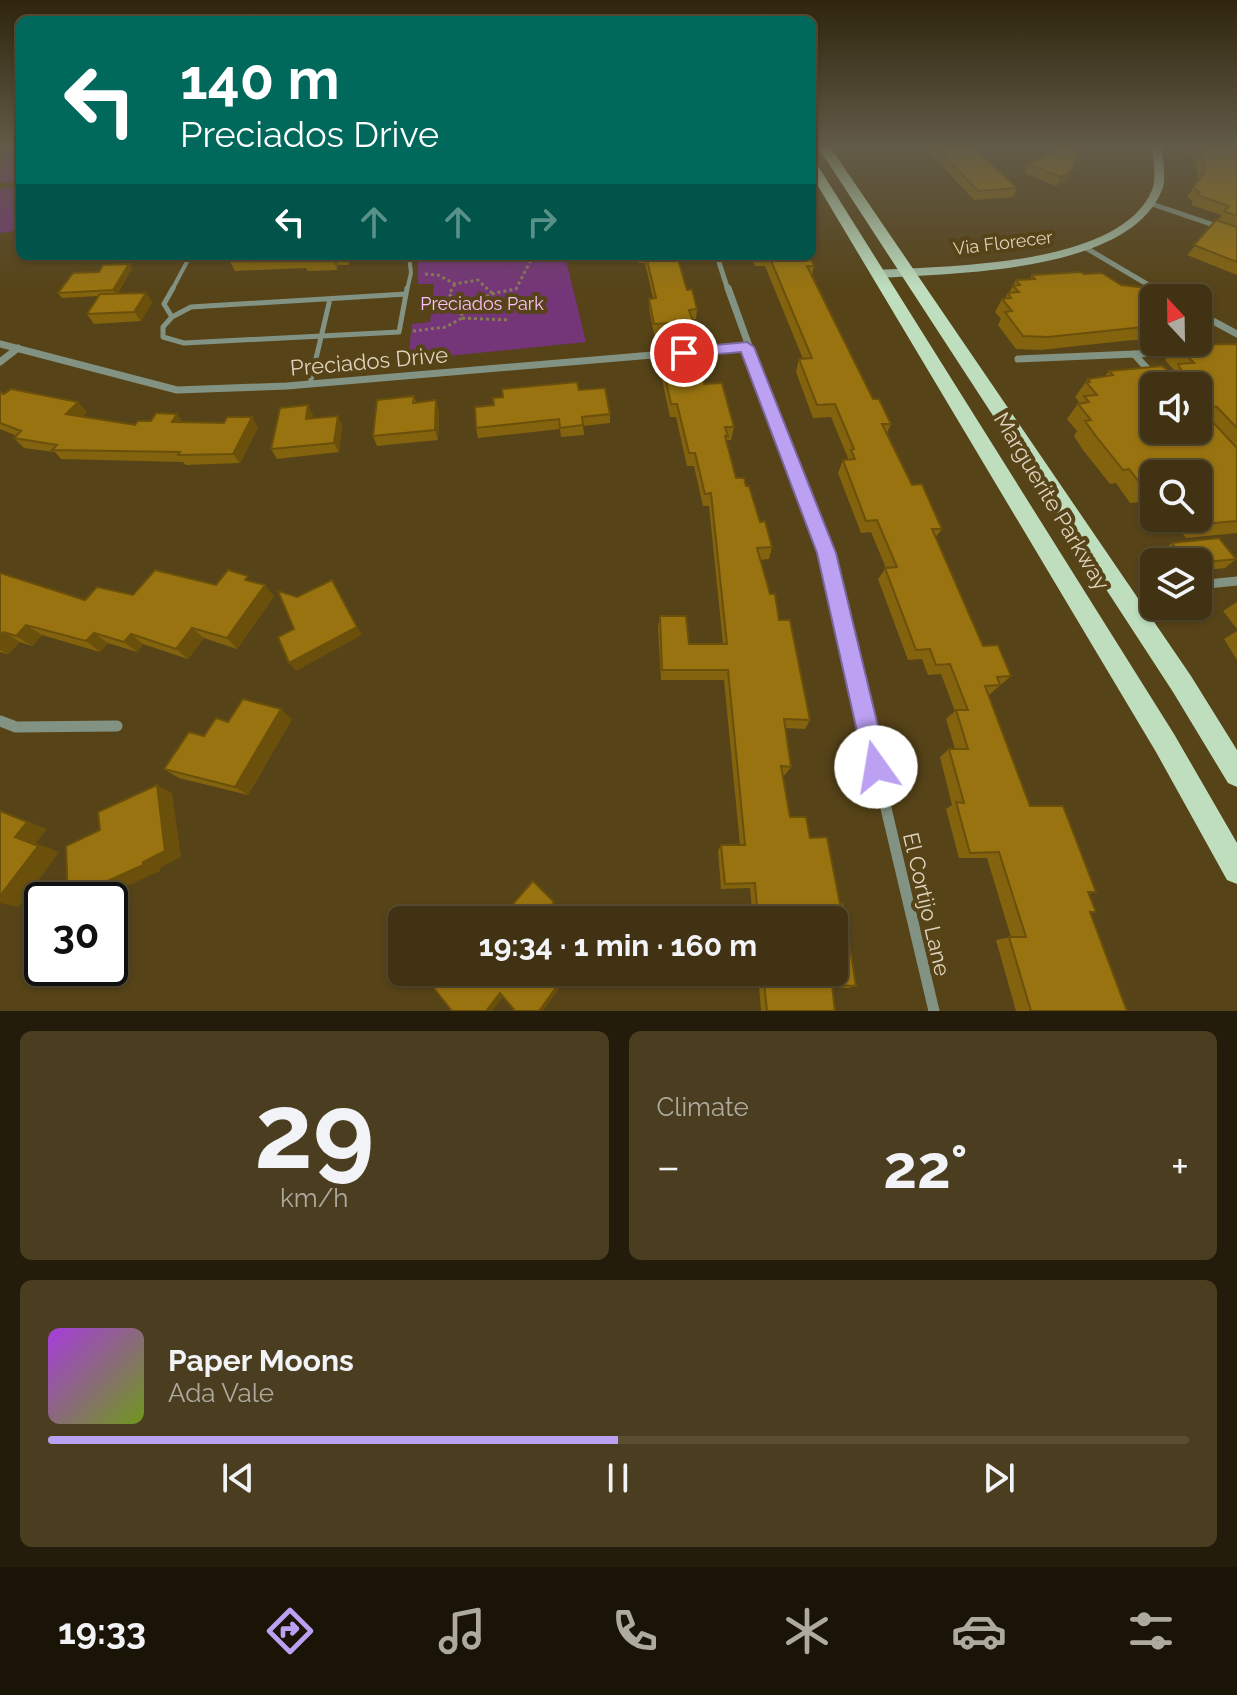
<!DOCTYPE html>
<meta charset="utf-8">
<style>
body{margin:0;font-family:Raleway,sans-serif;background:#4b3e20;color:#f1f3f6;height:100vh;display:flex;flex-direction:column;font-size:30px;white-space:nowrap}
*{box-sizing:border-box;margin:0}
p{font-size:26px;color:#aeaa9f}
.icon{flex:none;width:44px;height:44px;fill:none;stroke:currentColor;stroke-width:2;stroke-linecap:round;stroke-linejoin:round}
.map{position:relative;height:1011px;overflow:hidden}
.drawer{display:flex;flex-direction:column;gap:20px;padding:20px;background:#231c0a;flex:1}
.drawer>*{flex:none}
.banner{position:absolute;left:16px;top:16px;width:800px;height:244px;border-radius:12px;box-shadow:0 2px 6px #0004,0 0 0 2px #594d32;background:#00695c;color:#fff;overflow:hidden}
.needle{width:52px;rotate:338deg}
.controls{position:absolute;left:1140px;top:284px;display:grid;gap:16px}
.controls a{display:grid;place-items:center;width:72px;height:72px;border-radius:12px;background:#403212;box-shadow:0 2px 6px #0004,0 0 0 2px #594d32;font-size:40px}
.speed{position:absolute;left:24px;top:882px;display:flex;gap:16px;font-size:40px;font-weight:700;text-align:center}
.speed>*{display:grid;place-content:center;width:104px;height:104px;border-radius:50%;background:#403212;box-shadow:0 2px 6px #0004,0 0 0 2px #594d32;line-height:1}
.speed .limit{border:4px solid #111;border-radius:12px;background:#fff;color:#111}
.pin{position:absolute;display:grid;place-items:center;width:68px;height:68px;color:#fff;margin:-34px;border:4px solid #fff;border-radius:50%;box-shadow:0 2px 8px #0007}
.me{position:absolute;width:88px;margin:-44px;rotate:347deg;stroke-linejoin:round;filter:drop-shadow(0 0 6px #0008)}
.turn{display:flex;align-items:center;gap:28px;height:168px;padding:0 32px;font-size:36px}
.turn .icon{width:104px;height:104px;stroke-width:2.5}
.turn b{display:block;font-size:56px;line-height:68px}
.lanes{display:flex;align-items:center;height:76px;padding:0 32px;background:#0003;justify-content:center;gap:40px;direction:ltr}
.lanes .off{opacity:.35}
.big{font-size:60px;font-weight:700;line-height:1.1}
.drawer .widget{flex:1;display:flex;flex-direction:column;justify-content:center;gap:12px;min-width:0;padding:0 28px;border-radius:12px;background:#4b3e20}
.drawer .dial{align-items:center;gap:0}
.dial b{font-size:104px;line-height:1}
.song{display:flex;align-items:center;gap:24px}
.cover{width:96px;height:96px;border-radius:12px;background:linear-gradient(135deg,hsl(280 70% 55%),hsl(80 70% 35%))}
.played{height:8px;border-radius:4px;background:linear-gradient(90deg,#bca0f2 50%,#594d32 50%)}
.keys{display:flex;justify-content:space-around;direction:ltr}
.heat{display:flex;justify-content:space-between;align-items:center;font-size:44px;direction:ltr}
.drawer .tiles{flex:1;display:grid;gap:20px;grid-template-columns:1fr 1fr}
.widget:last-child{grid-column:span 2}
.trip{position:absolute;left:388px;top:906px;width:460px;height:80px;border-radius:12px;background:#403212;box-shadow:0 2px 6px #0004,0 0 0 2px #594d32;font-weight:700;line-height:80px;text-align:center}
.tab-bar{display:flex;height:128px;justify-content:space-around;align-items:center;background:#1a1407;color:#aeaa9f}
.tab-bar .icon{width:56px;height:56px}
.tab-bar .selected{color:#bca0f2}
.tab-bar b{font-size:36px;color:#f1f3f6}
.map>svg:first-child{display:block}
.green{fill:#743678}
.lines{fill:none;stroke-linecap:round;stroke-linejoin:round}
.path{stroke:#887955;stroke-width:3;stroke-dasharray:3 3;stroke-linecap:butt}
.lane-far1{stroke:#839383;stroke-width:4}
.lane{stroke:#839383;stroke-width:5}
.street-far3{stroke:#839383;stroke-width:5}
.street-far2{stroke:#839383;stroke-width:7}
.street-far1{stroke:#839383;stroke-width:9}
.street{stroke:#839383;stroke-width:11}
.secondary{fill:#a5bda5;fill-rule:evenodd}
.primary{fill:#bedebe;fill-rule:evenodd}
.wall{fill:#83630e}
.shaded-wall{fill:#6a500b}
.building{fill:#987310;stroke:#6a500b;stroke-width:2;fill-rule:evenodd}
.route{fill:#bca0f2;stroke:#7a689d;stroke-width:2}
.labels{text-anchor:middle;stroke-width:8;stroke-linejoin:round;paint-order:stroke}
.far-street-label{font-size:18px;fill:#ded4bd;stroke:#564318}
.far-park-label{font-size:18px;fill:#fbc0fd;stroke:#564318}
.street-label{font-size:22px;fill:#ded4bd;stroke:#564318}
</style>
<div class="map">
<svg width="1237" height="1011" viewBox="0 0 1237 1011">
<rect width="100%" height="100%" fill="#564318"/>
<path class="green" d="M20 147V181L0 183 1 150Z
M20 187V230L0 233V189Z
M418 256H565L586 342 408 360 412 324 430 322 434 284H418Z"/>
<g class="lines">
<path class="path" d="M425 274 438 275 455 284 478 280 493 294
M455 284 449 294 460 306
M462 318 509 320
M413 331 446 327 462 318 461 307 495 293 516 289 533 256"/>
<path class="lane-far1" d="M172 290 190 256
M407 290 411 273 409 256"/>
<path class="lane" d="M406 294 399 332 184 343 163 337V327L172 317 191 307Z
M406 294 407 288
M172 317 164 304 173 288
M310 384 330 299"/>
<path class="street-far3" d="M1152 204 1237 233
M1086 248 1157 290
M717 256 728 290"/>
<path class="street-far2" d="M728 288 795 473
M1153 288 1170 298
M1198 313 1237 334
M0 344 177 390 287 386 747 347
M1134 354 1163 386
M1018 359 1181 352
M0 362 18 348"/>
<path class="street-far1" d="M795 471 826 553 863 709
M1198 585 1237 581"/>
<path class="street" d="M862 707 934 1011
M0 721 16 727 117 726"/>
<path class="secondary" d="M1152 147H1162C1162 159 1167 179 1162 190 1129 273 955 273 879 278L873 274 879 270C950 266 1121 266 1152 190 1157 179 1153 159 1152 147Z"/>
<path class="primary" d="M818 147H830L1191 676 1237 750V787L1228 783 1173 692Z
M812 162 818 166 1174 734 1237 843V884L1227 880 1156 752 812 176Z"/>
</g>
<path class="wall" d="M924 147H974L1017 188 1013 197 974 200Z
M1186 147H1237V275L1187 255 1222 215 1191 205 1193 201 1187 197 1199 180 1194 159Z
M1028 164 1067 180 1056 186 1024 173Z
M229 256H351L349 265H338L337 270 308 271 306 268 235 271 228 258Z
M629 256H677L687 290 697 309 696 319H692V332L654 334 649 308V299L653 298 645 263H638L637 258H629Z
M751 256H811L810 258 814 266 812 275 873 399 891 424 887 433 912 485 942 529 935 538 983 646 1011 676 990 694H988L1030 806 1096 892 1089 894 1096 912 1090 913 1127 1011H1016L996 940 1011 937 987 858H959L946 809 952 805 940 757 949 749H955L946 719 955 711 941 674 928 675 922 659 908 660 878 579 886 568 871 532 861 533 838 473 843 460H847L848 458 831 417 813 418 796 372 799 359H803L765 266H755Z
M129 264 132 269 117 294 146 293 152 302 141 321 94 324 87 314 99 296 62 298 58 293 99 272Z
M1084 274 1121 285 1154 298V342H1198V325L1207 333 1197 345 1237 344V533L1186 538 1170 518H1198V474H1154V510H1149L1142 502 1130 503 1116 483 1110 484 1083 450 1074 436 1077 431 1067 419 1079 402 1075 397 1088 379 1105 376 1109 371 1171 373 1174 370 1165 360 1176 347 1153 348 1147 341 1133 340 1040 350 1016 349 998 325 1001 319 995 312 1002 299 1005 298 1008 293H1009L1016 280 1030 279 1032 275Z
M663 366 704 384 734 427 731 440H727V443L736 478 772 547 769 559 760 560 770 594 810 720 805 729 785 728 791 767 785 775H782L790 817 810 838 856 986 848 988 832 987 835 1011H761L758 972H834V920H753L750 888 721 889 718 851 721 845H740L724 680H661L658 627 660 616 689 644H723L709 506H703L694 466H687L676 417H670L662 379Z
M579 390 610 414V423L583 426 584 435 561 437 560 429 478 438 476 428 494 405Z
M0 392 87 412 82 417 135 425 183 422 258 427 240 463 186 465 183 462 61 459 55 452 24 448 14 438 17 436 0 429Z
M414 396 416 402 439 410 438 440 377 446 373 436Z
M313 415 312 418 342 425 339 452 277 459 271 449Z
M1172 543 1236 559 1225 568 1198 571V562H1170L1162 552Z
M0 573 85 600 216 585 253 582 274 596 237 649 204 638 188 659 143 644 137 652 108 643 100 652 42 635 32 646 20 642 8 654 0 652Z
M1237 602V629L1223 611Z
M1237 631V660L1224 639Z
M292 719 248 795 179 778 164 769 204 736Z"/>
<path class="shaded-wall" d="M1072 170 1067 180 1056 186 1061 177Z
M332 256H334L338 265 337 270Z
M345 256H351L349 265Z
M129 264 132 269 116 295 113 290Z
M146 293 152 302 141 321 134 312Z
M436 400 439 410 438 440 435 430Z
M78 402 87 412 75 424 66 414Z
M308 405 313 415 310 429 306 419Z
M177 414 184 424 172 422Z
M338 416 342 425 339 452 334 443Z
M252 417 258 427 240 463 233 454Z
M332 580 362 635 296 671 289 663Z
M265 585 274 596 237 649 227 638Z
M26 625 42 635 32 646 16 636Z
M192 628 204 638 188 659 176 649Z
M4 632 20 642 8 654 0 650V635Z
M94 633 108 643 100 652 86 641Z
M131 634 143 644 137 652 124 642Z
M281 709 292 719 248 795 235 787Z
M157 785 172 793 181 857 160 868V871L96 900H74L68 899Z
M0 810 47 829 36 843 59 852 19 907 0 903Z
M554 902 556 907 546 920 542 917Z
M567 972H571L543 1011H539Z
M500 993 505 995 492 1011H486Z"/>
<path class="building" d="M936 147H974L1017 188 978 191Z
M1060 147H1072L1079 148 1072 170 1061 177 1028 164Z
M1198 147H1237V216L1224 211 1229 206 1197 195 1200 192 1193 188 1205 171 1200 150Z
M1216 220 1237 227V262L1194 245Z
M229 256H259L228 258Z
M646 256H677L687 290 692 289 697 309 689 310 693 322 654 324 649 299 656 298Z
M769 256H809L814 266H807L873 399H879L891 424H882L912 485 922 484 937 518 942 529H932L983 646 998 645 1011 676 997 677 1000 685 985 686 1030 806H1063L1096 892H1088L1096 912H1090L1127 1011H1031L1009 937H1026L999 852 970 853 956 802 964 803 949 749H968L956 710H968L950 664 936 665 930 649 916 650 885 568 897 567 877 520 866 521 843 460 855 459 851 450 854 449 835 404 817 405 799 359 812 358Z
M129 264 113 290 58 293 73 273 99 272 103 265Z
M1081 272 1084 274 1102 273 1121 285 1147 288 1157 298H1154V328L1143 327 1048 337 1023 336 1005 312 1012 311 1002 299 1011 298 1008 293 1019 292 1013 286 1020 285 1016 280 1035 279 1032 275Z
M146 293 134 312 87 314 100 294Z
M1198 325 1207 333H1198Z
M1237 344V428L1217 407 1208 406 1207 416 1237 448V521L1202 524 1197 518 1198 474H1154V488H1144L1129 469 1123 470 1095 435 1085 421 1091 420 1078 404 1089 402 1084 396 1097 395 1086 382H1090L1088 379 1113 375 1109 371 1162 366 1176 377 1182 372 1178 364 1194 363 1177 345ZM1154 386H1198V430H1154Z
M699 364 704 384 722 383 734 427H725L728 436H725L736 478H744L746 486H749L760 522 765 521 772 547 757 548 770 594H775L779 620H790L810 720 784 719 791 767 781 766 790 817H806L810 838 827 837 840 904H843L856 986 832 985 835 1011H767L763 972H834V920H758L755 883 725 884 721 845H745L728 670H662L660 616H686L689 644H727L711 493 705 494 695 453H689L677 404H671L663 366Z
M577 382 579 390 605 388 610 414 582 417 583 425 560 428 559 419 476 428 475 407 494 405 493 398 503 397 502 389Z
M11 389 78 402 66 414 135 425 138 421H151L156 413 177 414 172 422H176L224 423 227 417H252L233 454 178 455 180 452 52 450 57 445 14 438 21 431 0 423V392L4 394Z
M414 396 413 403 436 400 435 430 373 436 377 400Z
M308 405 306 419 338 416 334 443 271 449 280 408Z
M1219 538 1236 559 1198 563V562H1187L1172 543Z
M155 570 216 585 228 570 248 576 245 580 265 585 227 638 192 628 176 649 131 634 124 642 94 633 86 641 26 625 16 636 4 632 0 635V573L85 600 97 587 133 595Z
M332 580 357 627 289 663 278 637 294 629 278 591 297 597Z
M243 699 281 709 235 787 164 769 189 732 204 736 216 718 228 722Z
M157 785 165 851 143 862V865L68 899 66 846 100 830 98 812Z
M0 811 27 822 15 837 38 846 0 896Z
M533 881 554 902 542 917 545 920H499Z
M446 972H567L539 1011H515L500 993 486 1011H452L433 987Z"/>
<linearGradient id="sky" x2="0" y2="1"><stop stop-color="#2f250d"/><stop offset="0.51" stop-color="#625b48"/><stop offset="1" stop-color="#625b48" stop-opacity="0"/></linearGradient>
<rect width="1237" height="288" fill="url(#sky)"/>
<path class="route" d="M747 342 754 347 836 553 888 767 885 775 876 778 868 775 865 767 817 553 741 352 684 357 677 353 684 348Z"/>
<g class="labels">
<g class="far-street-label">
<text transform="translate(1003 243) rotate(-7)" y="6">Via Florecer</text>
</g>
<g class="far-park-label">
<text x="482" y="310">Preciados Park</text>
</g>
<g class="street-label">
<text transform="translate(369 361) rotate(-5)" y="8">Preciados Drive</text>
<text transform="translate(1052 501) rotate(59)" y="8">Marguerite Parkway</text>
<text transform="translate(927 904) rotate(77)" y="8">El Cortijo Lane</text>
</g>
</g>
</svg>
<div class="controls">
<a><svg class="needle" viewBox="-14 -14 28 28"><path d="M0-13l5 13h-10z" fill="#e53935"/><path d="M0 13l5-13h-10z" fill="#aeaa9f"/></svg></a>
<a><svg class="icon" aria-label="sound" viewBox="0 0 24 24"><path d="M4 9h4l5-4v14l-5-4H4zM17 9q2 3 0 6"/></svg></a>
<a><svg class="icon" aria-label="search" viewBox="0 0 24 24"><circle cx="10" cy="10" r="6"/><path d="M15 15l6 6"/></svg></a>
<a><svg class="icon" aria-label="layers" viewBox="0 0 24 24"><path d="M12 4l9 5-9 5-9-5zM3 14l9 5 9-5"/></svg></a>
</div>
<div class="speed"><div class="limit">30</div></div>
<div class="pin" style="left:684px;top:353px;background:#d93025"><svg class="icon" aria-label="arrive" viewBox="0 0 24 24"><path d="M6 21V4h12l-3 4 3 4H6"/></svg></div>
<svg class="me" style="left:876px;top:767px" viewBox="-20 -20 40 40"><circle r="19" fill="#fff"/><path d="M0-13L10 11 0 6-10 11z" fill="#bca0f2"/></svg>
<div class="trip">19:34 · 1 min · 160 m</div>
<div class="banner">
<div class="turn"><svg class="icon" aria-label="left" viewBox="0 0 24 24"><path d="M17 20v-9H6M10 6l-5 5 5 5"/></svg><div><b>140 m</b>Preciados Drive</div></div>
<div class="lanes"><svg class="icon" aria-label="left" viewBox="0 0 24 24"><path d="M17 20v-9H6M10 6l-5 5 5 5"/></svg><svg class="icon off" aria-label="ahead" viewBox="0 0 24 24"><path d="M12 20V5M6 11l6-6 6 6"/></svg><svg class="icon off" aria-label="ahead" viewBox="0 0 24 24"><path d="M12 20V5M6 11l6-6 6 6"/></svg><svg class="icon off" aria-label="right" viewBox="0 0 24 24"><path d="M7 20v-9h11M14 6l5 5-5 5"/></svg></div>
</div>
</div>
<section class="drawer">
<div class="tiles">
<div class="widget dial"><b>29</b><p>km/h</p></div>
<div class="widget"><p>Climate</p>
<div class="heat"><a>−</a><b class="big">22°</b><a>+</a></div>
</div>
<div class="widget">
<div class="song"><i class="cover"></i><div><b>Paper Moons</b><p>Ada Vale</p></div></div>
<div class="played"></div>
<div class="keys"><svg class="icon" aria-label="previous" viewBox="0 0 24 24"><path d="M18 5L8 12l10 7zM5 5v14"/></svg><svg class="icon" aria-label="pause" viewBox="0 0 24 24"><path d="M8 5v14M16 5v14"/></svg><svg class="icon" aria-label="next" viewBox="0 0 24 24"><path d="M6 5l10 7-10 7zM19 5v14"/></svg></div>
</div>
</div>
</section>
<nav class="tab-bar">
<b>19:33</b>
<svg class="icon selected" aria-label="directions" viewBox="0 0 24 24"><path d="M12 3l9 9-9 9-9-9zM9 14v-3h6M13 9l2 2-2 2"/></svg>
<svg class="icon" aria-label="music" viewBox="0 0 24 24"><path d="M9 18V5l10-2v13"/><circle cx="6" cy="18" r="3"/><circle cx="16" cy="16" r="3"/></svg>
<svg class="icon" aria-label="phone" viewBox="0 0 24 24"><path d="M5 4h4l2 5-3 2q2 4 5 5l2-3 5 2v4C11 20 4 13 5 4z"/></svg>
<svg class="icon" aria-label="climate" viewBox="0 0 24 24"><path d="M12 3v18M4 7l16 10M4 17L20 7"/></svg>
<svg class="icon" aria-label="car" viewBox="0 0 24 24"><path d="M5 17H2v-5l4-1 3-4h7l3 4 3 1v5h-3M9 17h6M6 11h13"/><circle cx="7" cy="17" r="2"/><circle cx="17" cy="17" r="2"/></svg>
<svg class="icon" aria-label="filters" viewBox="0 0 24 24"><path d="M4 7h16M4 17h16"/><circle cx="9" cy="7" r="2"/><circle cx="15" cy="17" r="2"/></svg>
</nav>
